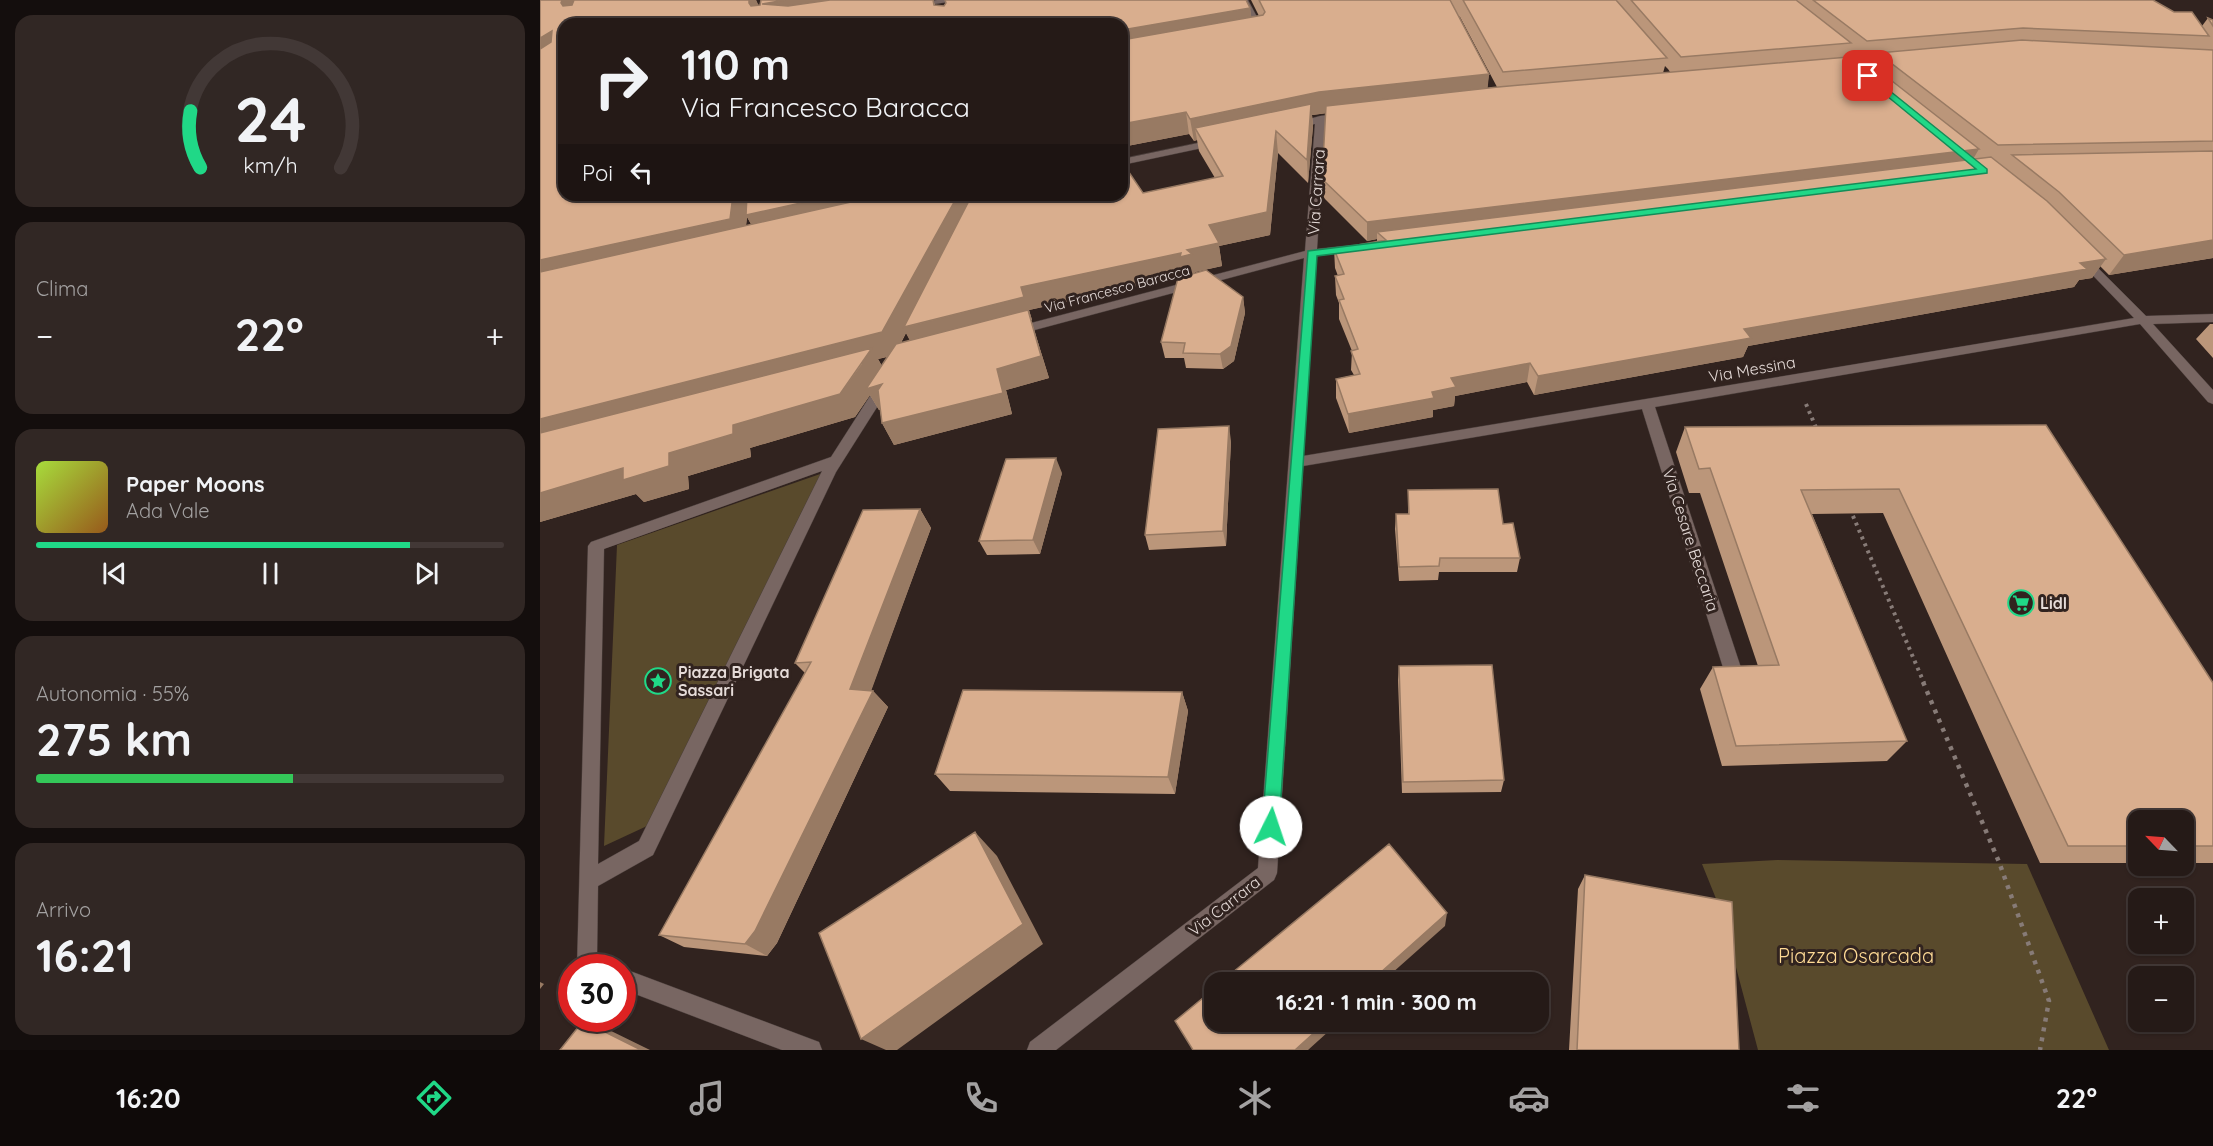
<!DOCTYPE html>
<html lang="it">
<meta charset="utf-8">
<style>
body{margin:0;font-family:Quicksand,sans-serif;background:#312724;color:#f1f3f6;height:100vh;display:flex;flex-direction:column;font-size:22px;white-space:nowrap}
*{box-sizing:border-box;margin:0}
p{font-size:20px;color:#a3a1a1}
.icon{flex:none;width:33px;height:33px;fill:none;stroke:currentColor;stroke-width:2;stroke-linecap:round;stroke-linejoin:round}
.map{position:relative;flex:1;overflow:hidden}
.drawer{display:flex;flex-direction:column;gap:15px;padding:15px;background:#140e0d;width:540px}
.drawer>*{flex:none}
.guide{position:absolute;left:18px;top:18px;width:570px;height:183px;border-radius:18px;box-shadow:0 2px 4px #0004,0 0 0 2px #423836;background:#251a17;color:#f1f3f6;overflow:hidden}
.needle{width:39px;rotate:295deg}
.buttons{position:absolute;left:1588px;top:810px;display:grid;gap:12px}
.buttons a{display:grid;place-items:center;width:66px;height:66px;border-radius:12px;background:#251a17;box-shadow:0 2px 4px #0004,0 0 0 2px #423836;font-size:30px}
.speed{position:absolute;left:18px;top:954px;display:flex;gap:12px;font-size:30px;font-weight:700;text-align:center}
.speed>*{display:grid;place-content:center;width:78px;height:78px;border-radius:50%;background:#251a17;box-shadow:0 2px 4px #0004,0 0 0 2px #423836;line-height:1}
.speed .limit{border:9px solid #d22;background:#fff;color:#111}
.pin{position:absolute;display:grid;place-items:center;width:51px;height:51px;color:#fff;margin:-26px;border-radius:12px;box-shadow:0 3px 9px #0006}
.me{position:absolute;width:66px;margin:-33px;rotate:4deg;stroke-linejoin:round;filter:drop-shadow(0 0 4px #0008)}
.turn{display:flex;align-items:center;gap:21px;height:126px;padding:0 24px;font-size:27px}
.turn .icon{width:78px;height:78px;stroke-width:2.5}
.turn b{display:block;font-size:42px;line-height:51px}
.then{display:flex;align-items:center;height:57px;padding:0 24px;background:#0003;gap:12px;font-size:22px}
.big{font-size:45px;font-weight:800;line-height:1.1}
.drawer .card{flex:1;display:flex;flex-direction:column;justify-content:center;gap:9px;min-width:0;padding:0 21px;border-radius:18px;background:#312724}
.drawer .dial{align-items:center;gap:0}
.dial svg{height:156px;overflow:visible;fill:none;stroke:#423836;stroke-width:7;stroke-linecap:round;text-anchor:middle}
.dial text{fill:#f1f3f6;stroke:none}
.song{display:flex;align-items:center;gap:18px}
.cover{width:72px;height:72px;border-radius:9px;background:linear-gradient(135deg,hsl(80 70% 55%),hsl(30 70% 35%))}
.played{height:6px;border-radius:3px;background:linear-gradient(90deg,#20d887 80%,#423836 80%)}
.keys{display:flex;justify-content:space-around;direction:ltr}
.heat{display:flex;justify-content:space-between;align-items:center;font-size:33px;direction:ltr}
.charge{height:9px;border-radius:4px;background:linear-gradient(90deg,#34c759 55%,#423836 0)}
.trip{position:absolute;left:664px;top:972px;width:345px;height:60px;border-radius:18px;background:#251a17;box-shadow:0 2px 4px #0004,0 0 0 2px #423836;font-weight:800;line-height:60px;text-align:center}
.dock{display:flex;height:96px;justify-content:space-around;align-items:center;background:#0f0a09;color:#a3a1a1}
.dock .icon{width:42px;height:42px}
.dock .active{color:#20d887}
.dock b{font-size:27px;color:#f1f3f6}
main{display:flex;flex:1;min-height:0}
.map>svg:first-child{display:block}
.green{fill:#594a2c}
.lines{fill:none;stroke-linecap:round;stroke-linejoin:round}
.minor-casing{stroke:#4a3e3b;stroke-width:1}
.path-far1{stroke:#877b77;stroke-width:4;stroke-dasharray:3 4.5;stroke-linecap:butt}
.path{stroke:#877b77;stroke-width:4.5;stroke-dasharray:4 6;stroke-linecap:butt}
.minor{fill:#786662;fill-rule:evenodd}
.wall{fill:#bb967a;fill-rule:evenodd}
.shaded-wall{fill:#987a63}
.building{fill:#d9ae8e;stroke:#987a63;stroke-width:1.5}
.route{fill:#20d887;stroke:#158c58;stroke-width:1.5}
.labels{text-anchor:middle;stroke-width:6;stroke-linejoin:round;paint-order:stroke}
.far-street-label{font-size:14px;fill:#e5dbd8;stroke:#31231f}
.street-label{font-size:16px;fill:#e5dbd8;stroke:#31231f}
.poi-label{font-size:16px;font-weight:bold;fill:#e5dbd8;stroke:#31231f;text-anchor:start}
.near-park-label{font-size:20px;fill:#feda95;stroke:#31231f}
</style>
<main>
<section class="drawer">
<div class="card dial"><svg viewBox="0 0 100 80">
<path d="M14 69A42 42 0 1 1 86 69"/>
<path d="M14 69A42 42 0 0 1 9 40" stroke="#20d887"/>
<text x="50" y="56" font-size="32" font-weight="700">24</text>
<text x="50" y="72" font-size="11">km/h</text>
</svg></div>
<div class="card"><p>Clima</p>
<div class="heat"><a>−</a><b class="big">22°</b><a>+</a></div>
</div>
<div class="card">
<div class="song"><i class="cover"></i><div><b>Paper Moons</b><p>Ada Vale</p></div></div>
<div class="played"></div>
<div class="keys"><svg class="icon" aria-label="previous" viewBox="0 0 24 24"><path d="M18 5L8 12l10 7zM5 5v14"/></svg><svg class="icon" aria-label="pause" viewBox="0 0 24 24"><path d="M8 5v14M16 5v14"/></svg><svg class="icon" aria-label="next" viewBox="0 0 24 24"><path d="M6 5l10 7-10 7zM19 5v14"/></svg></div>
</div>
<div class="card"><p>Autonomia · 55%</p><b class="big">275 km</b><div class="charge"></div></div>
<div class="card"><p>Arrivo</p><b class="big">16:21</b></div>
</section>
<div class="map">
<svg width="1673" height="1050" viewBox="0 0 1673 1050">
<rect width="100%" height="100%" fill="#31231f"/>
<path class="green" d="M283 473 107 826 64 846 77 545Z
M1237 860 1487 864 1569 1050H1218L1181 911 1162 864Z"/>
<g class="lines">
<g class="minor-casing">
<path id="minor" d="M397 0H421L375 7 371 5Z
M700 0H708L725 32 724 34 715 35 716 31Z
M806 113 811 116 809 118 785 123 777 249 814 245 820 248 814 251 776 256 763 456 1594 318 1538 260V256H1546L1606 316 1673 314V322L1613 324 1673 390V404L1668 402 1600 324 1115 407 1204 677 1201 682 1195 684 1189 682 1186 677 1102 409 763 466 737 873 734 880 516 1050H487L490 1042 718 868 764 258 476 335 470 331 472 328 765 251 775 124 753 128 748 125 780 116Z
M677 139 681 140V144L582 165V159Z
M344 381 351 385 296 472 113 855 58 886 57 959 61 961 64 968H37L48 546 51 542 291 457 339 382ZM282 471 99 841 58 864 64 549Z
M82 968 271 1039 279 1042 282 1050H242L82 989Z"/>
</g>
<path class="path-far1" d="M1266 404 1277 430
M1310 509 1384 683"/>
<path class="path" d="M1383 682 1459 862 1509 1001 1500 1050"/>
<use href="#minor" class="minor"/>
</g>
<path class="wall" d="M0 0H216L218 5H220L221 0H393L395 5 404 6 406 3 405 0H706L710 8 711 17 719 16 711 0H1613L1634 12H1652L1662 26 1668 18 1673 20V258L1569 275 1560 266 1552 278 1539 280 1534 287 1208 346 1203 357 994 395 987 382 915 396 914 406 893 410V417L809 433 796 398V379L814 375 811 370 812 351 799 319V303L796 295 795 276H798L795 268 794 249 837 242V239L827 241 783 197 782 179 786 113 780 114 772 115 773 126 768 183 738 153 730 235 679 246 682 266 655 272V273L666 270 703 297 705 313 694 361 683 369 646 368 644 358H625L621 342 638 278 644 276 489 310 492 320H491L509 378 466 390 472 414 354 445 342 423 340 410H339L330 395 315 417 210 448 211 457 148 476 149 489 104 502 96 494 0 522ZM919 16 920 17 957 87 947 88 949 74ZM24 24H582V147L649 134 654 141 657 140 659 151 675 178 603 193 582 162V195H24ZM1334 61 1332 65 1328 62ZM1125 66 1128 69 1130 72 1123 73ZM207 217 211 224 206 226ZM366 333 370 340 361 343ZM347 357 342 366 338 359Z
M1670 324H1673V358L1656 339Z
M1506 425 1673 683V863H1644V820H1599V863H1500L1343 513 1272 514 1367 741 1347 761 1182 766 1160 689 1173 667 1218 666 1160 493H1149L1136 452 1145 427Z
M691 441 686 546 609 550 605 535Z
M522 473 500 554 447 555 439 541Z
M868 490 963 524 980 558 977 572H899L898 580 859 581 855 529 856 514H868Z
M380 509 391 528 331 690 333 691 348 707 237 943 227 956 144 947 119 935 265 673 255 663Z
M859 666 964 780 961 792 862 793 858 680Z
M642 692 648 711 635 794 410 791 395 774Z
M1045 875 1199 1050H1029L1038 889Z"/>
<path class="shaded-wall" d="M22 0H43L34 23 21 3Z
M209 0H216L220 8 219 24 209 3Z
M245 0H382L233 24 222 4Z
M710 8 713 28 582 52V30Z
M12 31 24 50 0 68V38Z
M949 74 947 95 780 114 772 115 773 126 768 183 767 160 770 116 655 128 657 140 654 141 650 119 779 92Z
M646 112 649 134 582 147V124Z
M736 131 738 153 730 235 679 246 682 266 655 272 656 277 645 280 644 276 489 310 492 320H491L509 378 466 390 472 414 354 445 342 423 463 393 457 369 501 356 491 320 375 351 366 333 354 355 338 359 345 372 335 386 342 384 354 406 339 410 330 395 315 417 210 448 211 457 148 476 149 489 104 502 96 494 0 522V493L83 468 92 477 129 466V453L193 434V425L300 394 322 364 0 448V419L342 332 418 195H435L437 198 370 326 484 297 481 287 641 253 642 256 648 255 647 250 672 244 669 225 727 212Z
M1439 149 1429 166 837 232V239L827 241V222Z
M193 195H409L219 238 207 217 204 242 0 288V260Z
M1673 240V258L1569 275 1584 255Z
M1566 259 1552 278 1539 280 1534 287 1208 346 1203 357 994 395 998 376 1204 329 1540 263Z
M703 297 705 313 694 361 683 369 680 354Z
M990 363 987 382 915 396 914 406 893 410V417L809 433 808 414 892 392 911 378Z
M689 426 691 441 686 546 683 531Z
M516 458 522 473 500 554 493 540Z
M380 509 391 528 326 705 333 691 348 707 237 943 227 956 205 944 310 689Z
M642 692 648 711 635 794 628 777Z
M435 832 457 856 503 944 357 1050H346L321 1039Z
M907 913 905 926 842 982H830Z
M0 982 4 984 0 989Z
M43 1021 65 1028 110 1050H101Z
M786 1022H799L768 1050H755Z"/>
<path class="building" d="M0 0H22L21 3 23 6 32 5 34 0H209V3L211 6 220 5 221 0H245L222 4 248 6 290 0H393L394 5 404 6 406 3 405 0H706L710 8 582 30V24H24V195H193L190 219 0 260V49L11 42 12 31 0 38Z
M719 0H910L949 74 779 92 650 119 646 112 582 124V40L723 15 725 12Z
M923 0H1076L1127 58 963 72Z
M1091 0H1256L1311 43 1141 57Z
M1273 0H1613L1634 12H1652L1669 36 1483 28 1327 41Z
M1668 18 1673 20V26Z
M1482 40 1673 50V141L1458 145 1338 53Z
M1320 56 1439 149 827 222 782 179 786 106 958 87Z
M771 104 767 160 736 131 727 212 669 225 679 243 647 250 652 254 640 257 641 253 481 287 484 297 364 327 432 195H582V162L603 193 683 176 655 128Z
M1673 151V240L1584 255 1519 192 1472 155Z
M1451 157 1507 201 1566 259 1540 263 1547 269 1204 329 1211 338 998 376 990 363 911 378 916 387 892 392 894 398 808 414 796 379 820 374 811 351 818 349 799 300 804 299 795 276 804 274 794 249 846 240 837 232Z
M207 195H297L206 215Z
M342 195H418L342 332 0 419V272Z
M666 270 703 297 691 346 680 354 643 353 645 343 621 342 638 278Z
M488 310 501 356 457 369 463 393 342 423 338 390 342 384 326 389 356 344Z
M332 348 300 394 193 425V434L129 453V466L83 480V468L0 493V433Z
M1506 425 1673 683V846H1644V820H1599V846H1528L1359 489 1261 490 1367 741 1196 746 1173 667 1239 665 1170 468 1159 469 1145 427Z
M689 426 683 531 605 535 618 429Z
M516 458 493 540 439 541 466 459Z
M958 489 963 524 973 523 980 558H900L899 566 859 567 856 514H869L868 490Z
M380 509 310 689 333 691 215 931 205 944 119 935 271 662 255 663 323 510Z
M952 665 964 780 863 782 859 666Z
M423 690 642 692 628 777 395 774Z
M435 832 483 924 321 1039 279 933Z
M849 844 907 913 830 982H681Z
M1045 875 1192 902 1199 1050H1037Z
M675 988V1022H786L755 1050H653L635 1021Z
M43 1021 101 1050H20Z"/>
<path class="route" d="M1325 75H1330L1447 169V173L777 256 739 827 737 833 731 836 725 833 722 827 768 251 1436 169 1325 78Z"/>
<defs>
<g id="supermarket-ring" transform="scale(1.35)"><circle r="9.5" fill="#31231f" stroke="#20d887" stroke-width="1.5"/><path d="M-6-5.5h2.5l.6 2H6L4.5 2H-2.5L-4.4-4H-6ZM-1.5 3.2a1.3 1.3 0 1 0 .1 0ZM3 3.2a1.3 1.3 0 1 0 .1 0Z" fill="#20d887"/></g>
<g id="sight-ring" transform="scale(1.35)"><circle r="9.5" fill="#31231f" stroke="#20d887" stroke-width="1.5"/><path d="M0-6L1.8-2.2L6-1.7L2.9 1.2L3.7 5.4L0 3.3L-3.7 5.4L-2.9 1.2L-6-1.7L-1.8-2.2Z" fill="#20d887"/></g>
</defs>
<g fill-rule="evenodd">
<use href="#supermarket-ring" x="1481" y="603"/>
<use href="#sight-ring" x="118" y="681"/>
</g>
<g class="labels">
<g class="far-street-label">
<text transform="translate(577 289) rotate(-15)" y="5">Via Francesco Baracca</text>
</g>
<g class="street-label">
<text transform="translate(776 192) rotate(-86)" y="6">Via Carrara</text>
<text transform="translate(1212 369) rotate(-10)" y="6">Via Messina</text>
<text transform="translate(1151 540) rotate(72)" y="6">Via Cesare Beccaria</text>
<text transform="translate(684 906) rotate(-38)" y="6">Via Carrara</text>
</g>
<g class="poi-label">
<text x="1500" y="609">Lidl</text>
<text x="138" y="678">Piazza Brigata<tspan x="138" dy="18">Sassari</tspan></text>
</g>
<g class="near-park-label">
<text x="1316" y="963">Piazza Osarcada</text>
</g>
</g>
</svg>
<div class="buttons">
<a><svg class="needle" viewBox="-14 -14 28 28"><path d="M0-13l5 13h-10z" fill="#e53935"/><path d="M0 13l5-13h-10z" fill="#a3a1a1"/></svg></a>
<a>+</a>
<a>−</a>
</div>
<div class="speed"><div class="limit">30</div></div>
<div class="pin" style="left:1328px;top:76px;background:#d93025"><svg class="icon" aria-label="arrive" viewBox="0 0 24 24"><path d="M6 21V4h12l-3 4 3 4H6"/></svg></div>
<svg class="me" style="left:731px;top:827px" viewBox="-20 -20 40 40"><circle r="19" fill="#fff"/><path d="M0-13L10 11 0 6-10 11z" fill="#20d887"/></svg>
<div class="trip">16:21 · 1 min · 300 m</div>
<div class="guide">
<div class="turn"><svg class="icon" aria-label="right" viewBox="0 0 24 24"><path d="M7 20v-9h11M14 6l5 5-5 5"/></svg><div><b>110 m</b>Via Francesco Baracca</div></div>
<div class="then">Poi<svg class="icon" aria-label="left" viewBox="0 0 24 24"><path d="M17 20v-9H6M10 6l-5 5 5 5"/></svg></div>
</div>
</div>
</main>
<nav class="dock">
<b>16:20</b>
<svg class="icon active" aria-label="directions" viewBox="0 0 24 24"><path d="M12 3l9 9-9 9-9-9zM9 14v-3h6M13 9l2 2-2 2"/></svg>
<svg class="icon" aria-label="music" viewBox="0 0 24 24"><path d="M9 18V5l10-2v13"/><circle cx="6" cy="18" r="3"/><circle cx="16" cy="16" r="3"/></svg>
<svg class="icon" aria-label="phone" viewBox="0 0 24 24"><path d="M5 4h4l2 5-3 2q2 4 5 5l2-3 5 2v4C11 20 4 13 5 4z"/></svg>
<svg class="icon" aria-label="climate" viewBox="0 0 24 24"><path d="M12 3v18M4 7l16 10M4 17L20 7"/></svg>
<svg class="icon" aria-label="car" viewBox="0 0 24 24"><path d="M5 17H2v-5l4-1 3-4h7l3 4 3 1v5h-3M9 17h6M6 11h13"/><circle cx="7" cy="17" r="2"/><circle cx="17" cy="17" r="2"/></svg>
<svg class="icon" aria-label="filters" viewBox="0 0 24 24"><path d="M4 7h16M4 17h16"/><circle cx="9" cy="7" r="2"/><circle cx="15" cy="17" r="2"/></svg>
<b>22°</b>
</nav>
